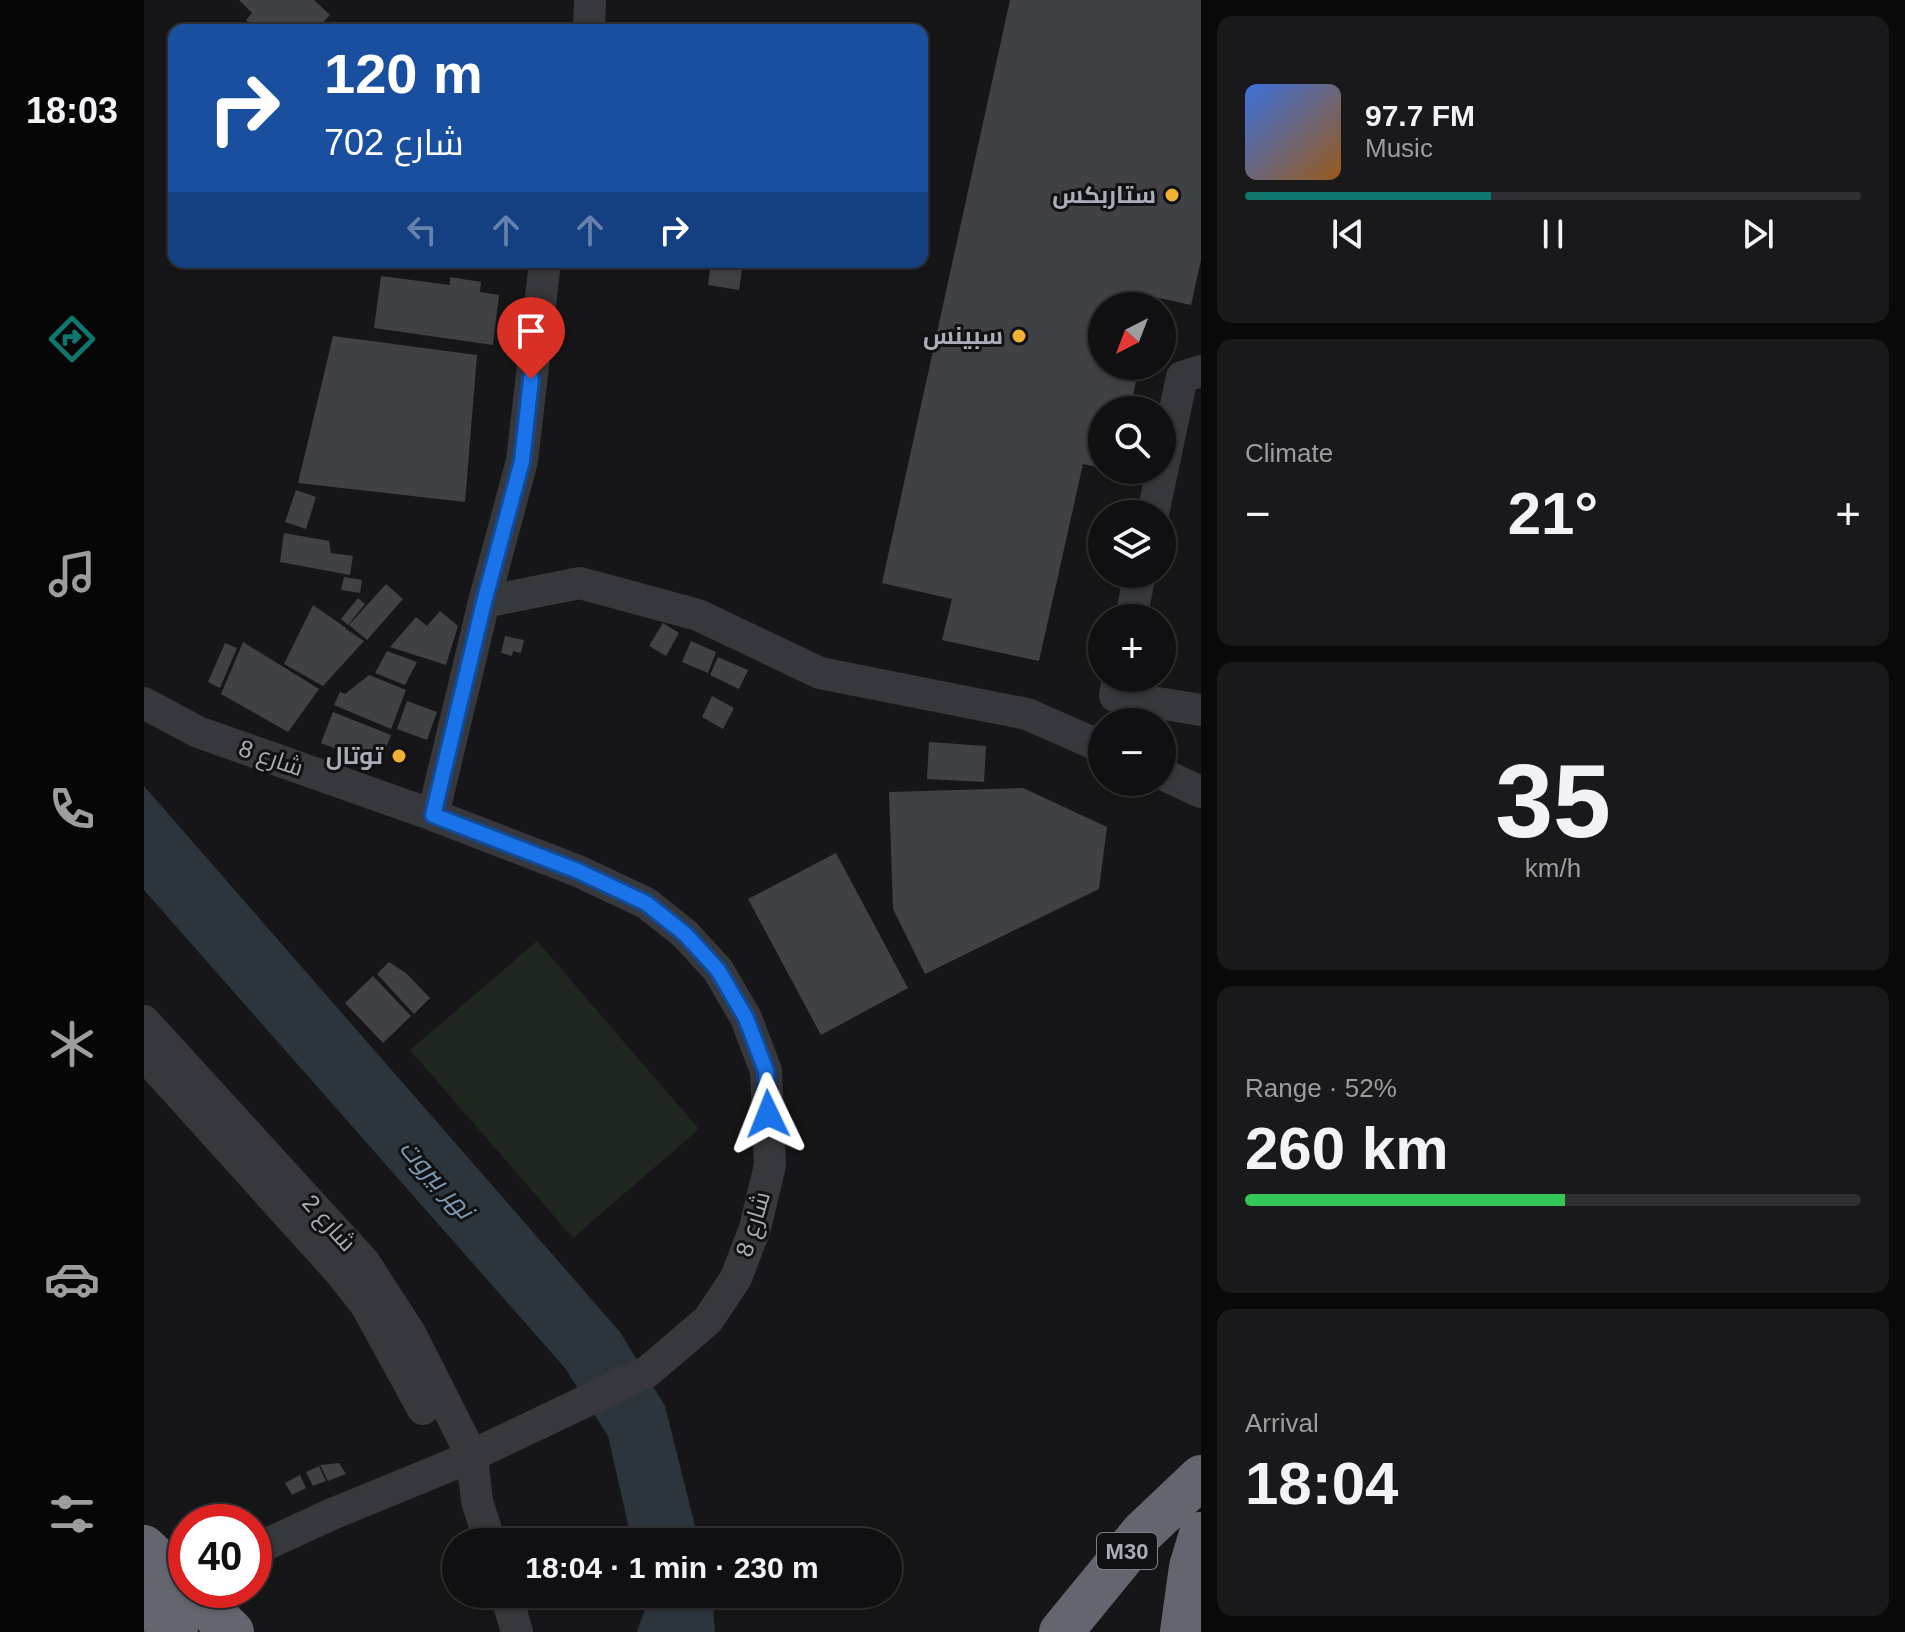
<!DOCTYPE html>
<meta charset="utf-8">
<style>
body{margin:0;font-family:Arial,Cairo,sans-serif;background:#19191b;color:#f1f3f6;height:100vh;display:flex;flex-direction:column;font-size:30px;white-space:nowrap}
*{box-sizing:border-box;margin:0}
p{font-size:26px;color:#9c9d9f}
.icon{flex:none;width:44px;height:44px;fill:none;stroke:currentColor;stroke-width:2;stroke-linecap:round;stroke-linejoin:round}
.map{position:relative;flex:1;overflow:hidden}
.panel{display:flex;flex-direction:column;gap:16px;padding:16px;background:#09090a;width:704px}
.panel>*{flex:none}
.guide{position:absolute;left:24px;top:24px;width:760px;height:244px;border-radius:16px;box-shadow:0 2px 6px #0004,0 0 0 2px #303032;background:#1a4fa0;color:#fff;overflow:hidden}
.needle{width:52px;rotate:222deg}
.fabs{position:absolute;left:944px;top:292px;display:grid;gap:16px}
.fabs a{display:grid;place-items:center;width:88px;height:88px;border-radius:50%;background:#101012;box-shadow:0 2px 6px #0004,0 0 0 2px #303032;font-size:40px}
.speed{position:absolute;left:24px;top:1504px;display:flex;gap:16px;font-size:40px;font-weight:700;text-align:center}
.speed>*{display:grid;place-content:center;width:104px;height:104px;border-radius:50%;background:#101012;box-shadow:0 2px 6px #0004,0 0 0 2px #303032;line-height:1}
.speed .limit{border:12px solid #d22;background:#fff;color:#111}
.pin{position:absolute;display:grid;place-items:center;width:68px;height:68px;color:#fff;margin:-82px -34px;border-radius:50% 50% 50% 0;rotate:-45deg;box-shadow:0 0 8px #0007}
.pin .icon{rotate:45deg}
.me{position:absolute;width:88px;margin:-44px;rotate:358deg;stroke-linejoin:round;filter:drop-shadow(0 0 6px #0008)}
.turn{display:flex;align-items:center;gap:28px;height:168px;padding:0 24px;font-size:36px}
.turn .icon{width:104px;height:104px;stroke-width:2.5}
.turn b{display:block;font-size:56px;line-height:68px}
.lanes{display:flex;align-items:center;height:76px;padding:0 24px;background:#0003;justify-content:center;gap:40px;direction:ltr}
.lanes .off{opacity:.35}
.big{font-size:60px;font-weight:800;line-height:1.1}
.panel .widget{flex:1;display:flex;flex-direction:column;justify-content:center;gap:12px;min-width:0;padding:0 28px;border-radius:16px;background:#19191b}
.panel .dial{align-items:center;gap:0}
.dial b{font-size:104px;line-height:1}
.song{display:flex;align-items:center;gap:24px}
.cover{width:96px;height:96px;border-radius:12px;background:linear-gradient(135deg,hsl(220 70% 55%),hsl(30 70% 35%))}
.played{height:8px;border-radius:4px;background:linear-gradient(90deg,#0f766e 40%,#303032 40%)}
.keys{display:flex;justify-content:space-around;direction:ltr}
.heat{display:flex;justify-content:space-between;align-items:center;font-size:44px;direction:ltr}
.charge{height:12px;border-radius:6px;background:linear-gradient(90deg,#34c759 52%,#303032 0)}
.trip{position:absolute;left:298px;top:1528px;width:460px;height:80px;border-radius:40px;background:#101012;box-shadow:0 2px 6px #0004,0 0 0 2px #303032;font-weight:800;line-height:80px;text-align:center}
main{display:flex;flex:1;min-height:0}
.dock{display:flex;flex-direction:column;width:144px;justify-content:space-around;align-items:center;background:#060607;color:#9c9d9f}
.dock .icon{width:56px;height:56px}
.dock .current{color:#0f766e}
.dock b{font-size:36px;color:#f1f3f6}
.map>svg:first-child{display:block}
.green{fill:#1e261f}
.water{fill:#2c353c}
.building{fill:#404145}
.lines{fill:none;stroke-linecap:round;stroke-linejoin:round}
.minor{stroke:#37383d;stroke-width:32}
.highway{stroke:#63666e;stroke-width:44}
.route-casing{stroke:#114b97;stroke-width:20}
.route{stroke:#1a73e8;stroke-width:14}
.poi-dot{fill:#f2b134;stroke:#111113;stroke-width:3}
.labels{text-anchor:middle;stroke-width:6;stroke-linejoin:round;paint-order:stroke}
.shield{fill:#111113;stroke:#7b7e86;stroke-width:2}
.shield-label{font-size:22px;font-weight:bold;fill:#a8adb8}
.poi-label{font-size:24px;font-weight:bold;fill:#a8adb8;stroke:#111113;text-anchor:end}
.street-label{font-size:24px;fill:#a8adb8;stroke:#111113}
.water-label{font-size:26px;font-style:italic;fill:#7f9bb3;stroke:#111113}
</style>
<main>
<nav class="dock">
<b>18:03</b>
<svg class="icon current" aria-label="directions" viewBox="0 0 24 24"><path d="M12 3l9 9-9 9-9-9zM9 14v-3h6M13 9l2 2-2 2"/></svg>
<svg class="icon" aria-label="music" viewBox="0 0 24 24"><path d="M9 18V5l10-2v13"/><circle cx="6" cy="18" r="3"/><circle cx="16" cy="16" r="3"/></svg>
<svg class="icon" aria-label="phone" viewBox="0 0 24 24"><path d="M5 4h4l2 5-3 2q2 4 5 5l2-3 5 2v4C11 20 4 13 5 4z"/></svg>
<svg class="icon" aria-label="climate" viewBox="0 0 24 24"><path d="M12 3v18M4 7l16 10M4 17L20 7"/></svg>
<svg class="icon" aria-label="car" viewBox="0 0 24 24"><path d="M5 17H2v-5l4-1 3-4h7l3 4 3 1v5h-3M9 17h6M6 11h13"/><circle cx="7" cy="17" r="2"/><circle cx="17" cy="17" r="2"/></svg>
<svg class="icon" aria-label="filters" viewBox="0 0 24 24"><path d="M4 7h16M4 17h16"/><circle cx="9" cy="7" r="2"/><circle cx="15" cy="17" r="2"/></svg>
</nav>
<div class="map">
<svg width="1057" height="1632" viewBox="0 0 1057 1632">
<rect width="100%" height="100%" fill="#161618"/>
<path class="green" d="M393 941 555 1129 429 1238 266 1050Z"/>
<path class="water" d="M0 786 476 1332 521 1406 555 1542H488L464 1436 421 1368 0 890Z
M500 1594H568L571 1632H493L502 1606Z"/>
<path class="building" d="M95 0H170L186 15 172 30H114L102 20 108 13Z
M866 0H1057V260L1047 305 1010 297 1008 306H958V366H995L986 410H958V468L939 464 895 661 798 640 808 599 738 583Z
M567 262H599L595 290 564 285Z
M237 276 306 285V277L337 282 336 292 355 295 349 345 230 328Z
M189 336 333 355 321 502 154 483Z
M152 490 172 497 162 529 141 522Z
M140 533 185 541 187 553 209 556 206 575 136 562Z
M200 577 218 580 216 593 197 590Z
M242 584 259 599 223 640 205 625Z
M214 598 221 604 204 625 197 619Z
M169 605 202 628 201 631 202 629 220 641 179 686 140 664Z
M296 611 314 626 302 665 246 647 272 617 283 626Z
M519 623 535 633 522 656 505 646Z
M361 636 380 640 377 653 369 651 368 656 357 653Z
M547 641 572 652 564 673 538 662Z
M99 642 175 689 144 732 77 694Z
M81 643 93 648 76 688 64 682Z
M243 651 273 662 261 685 231 673Z
M574 657 604 670 595 689 566 675Z
M225 675 262 690 247 729 190 705 196 692 201 694Z
M568 696 590 708 579 729 558 717Z
M263 701 293 712 283 740 253 729Z
M189 712 247 735 235 766 177 743Z
M785 742 842 746 840 782 783 779Z
M879 788 963 827 955 889 781 974 749 909 745 792Z
M692 853 764 988 677 1035 604 899Z
M245 962 262 973 286 998 270 1014 233 974Z
M229 976 267 1016 239 1043 201 1003Z
M195 1463 202 1474 184 1481 176 1465Z
M175 1466 182 1481 169 1486 162 1472Z
M156 1475 162 1488 148 1495 141 1483Z"/>
<g class="lines">
<path class="minor" d="M445 30 446 0
M1009 514 1038 377 1057 371
M340 602 436 583 554 615 676 673 883 714 958 747
M987 618 996 574
M974 678 971 696 1057 710
M0 703 54 732 289 815 434 871 502 903 541 934 574 970 602 1018 622 1071 626 1165 611 1228 592 1278 564 1320 503 1372 310 1464 188 1514 110 1550
M1018 774 1057 792
M289 815 340 602 378 461 401 262
M0 1021 220 1262 266 1333 328 1456 333 1501 346 1542
M0 1055 196 1272 222 1305 279 1409
M362 1594 373 1632"/>
<path class="highway" d="M0 1547 42 1587
M45 1590 88 1632
M0 1600 32 1632
M917 1632 998 1533 1057 1477
M1038 1632 1047 1567 1057 1534"/>
</g>
<g class="lines">
<g class="route-casing">
<path id="route" d="M387 379 378 461 340 602 289 815 434 871 502 903 541 934 574 970 602 1018 622 1071 624 1114"/>
</g>
<use href="#route" class="route"/>
</g>
<g class="poi-dot">
<circle cx="1028" cy="195" r="8"/>
<circle cx="875" cy="336" r="8"/>
<circle cx="255" cy="756" r="8"/>
</g>
<g class="labels">
<rect class="shield" x="953" y="1533" width="60" height="36" rx="6"/>
<g class="shield-label">
<text x="983" y="1559">M30</text>
</g>
<g class="poi-label">
<text x="1012" y="203">ستاربكس</text>
<text x="859" y="344">سبينس</text>
<text x="239" y="764">توتال</text>
</g>
<g class="street-label">
<text transform="translate(127 758) rotate(19)" y="8">شارع 8</text>
<text transform="translate(185 1223) rotate(48)" y="8">شارع 2</text>
<text transform="translate(609 1224) rotate(-73)" y="8">شارع 8</text>
</g>
<g class="water-label">
<text transform="translate(293 1179) rotate(48)" y="9">نهر بيروت</text>
</g>
</g>
</svg>
<div class="fabs">
<a><svg class="needle" viewBox="-14 -14 28 28"><path d="M0-13l5 13h-10z" fill="#e53935"/><path d="M0 13l5-13h-10z" fill="#9c9d9f"/></svg></a>
<a><svg class="icon" aria-label="search" viewBox="0 0 24 24"><circle cx="10" cy="10" r="6"/><path d="M15 15l6 6"/></svg></a>
<a><svg class="icon" aria-label="layers" viewBox="0 0 24 24"><path d="M12 4l9 5-9 5-9-5zM3 14l9 5 9-5"/></svg></a>
<a>+</a>
<a>−</a>
</div>
<div class="speed"><div class="limit">40</div></div>
<div class="pin" style="left:387px;top:379px;background:#d93025"><svg class="icon" aria-label="arrive" viewBox="0 0 24 24"><path d="M6 21V4h12l-3 4 3 4H6"/></svg></div>
<svg class="me" style="left:624px;top:1114px" viewBox="-20 -20 40 40"><path d="M0-17L14 15 0 8-14 15z" fill="#1a73e8" stroke="#fff" stroke-width="4"/></svg>
<div class="trip">18:04 · 1 min · 230 m</div>
<div class="guide">
<div class="turn"><svg class="icon" aria-label="right" viewBox="0 0 24 24"><path d="M7 20v-9h11M14 6l5 5-5 5"/></svg><div><b>120 m</b>شارع 702</div></div>
<div class="lanes"><svg class="icon off" aria-label="left" viewBox="0 0 24 24"><path d="M17 20v-9H6M10 6l-5 5 5 5"/></svg><svg class="icon off" aria-label="ahead" viewBox="0 0 24 24"><path d="M12 20V5M6 11l6-6 6 6"/></svg><svg class="icon off" aria-label="ahead" viewBox="0 0 24 24"><path d="M12 20V5M6 11l6-6 6 6"/></svg><svg class="icon" aria-label="right" viewBox="0 0 24 24"><path d="M7 20v-9h11M14 6l5 5-5 5"/></svg></div>
</div>
</div>
<section class="panel">
<div class="widget">
<div class="song"><i class="cover"></i><div><b>97.7 FM</b><p>Music</p></div></div>
<div class="played"></div>
<div class="keys"><svg class="icon" aria-label="previous" viewBox="0 0 24 24"><path d="M18 5L8 12l10 7zM5 5v14"/></svg><svg class="icon" aria-label="pause" viewBox="0 0 24 24"><path d="M8 5v14M16 5v14"/></svg><svg class="icon" aria-label="next" viewBox="0 0 24 24"><path d="M6 5l10 7-10 7zM19 5v14"/></svg></div>
</div>
<div class="widget"><p>Climate</p>
<div class="heat"><a>−</a><b class="big">21°</b><a>+</a></div>
</div>
<div class="widget dial"><b>35</b><p>km/h</p></div>
<div class="widget"><p>Range · 52%</p><b class="big">260 km</b><div class="charge"></div></div>
<div class="widget"><p>Arrival</p><b class="big">18:04</b></div>
</section>
</main>
